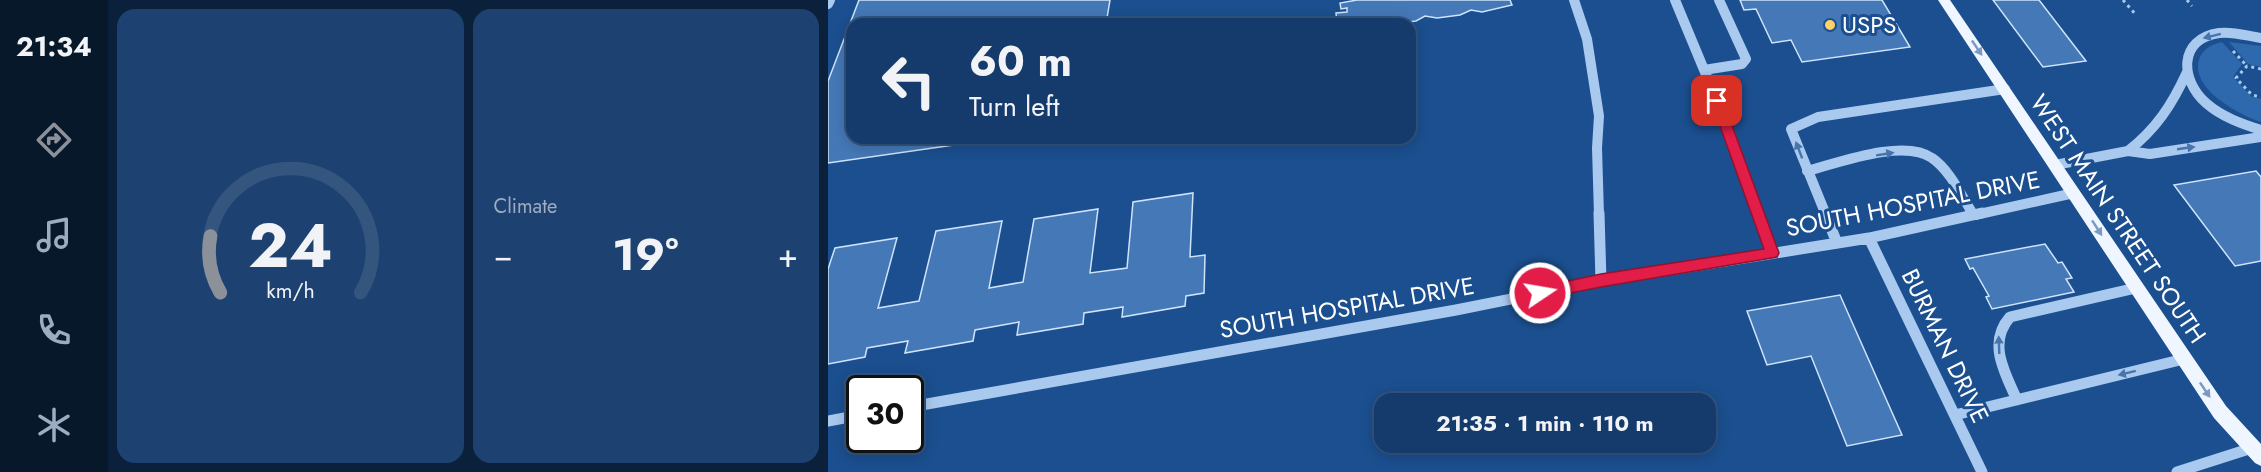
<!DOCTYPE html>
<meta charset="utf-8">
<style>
body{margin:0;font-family:Jost,sans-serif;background:#1d4271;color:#f1f3f6;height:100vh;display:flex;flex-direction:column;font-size:22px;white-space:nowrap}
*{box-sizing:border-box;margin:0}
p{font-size:20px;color:#9dadc1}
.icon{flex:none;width:33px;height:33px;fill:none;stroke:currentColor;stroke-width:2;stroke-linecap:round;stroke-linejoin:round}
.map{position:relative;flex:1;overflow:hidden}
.side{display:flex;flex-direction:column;gap:9px;padding:9px;background:#0b203b;width:720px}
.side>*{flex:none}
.guide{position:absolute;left:18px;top:18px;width:570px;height:126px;border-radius:18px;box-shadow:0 3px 15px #0003,0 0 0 2px #33557e;background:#143b6b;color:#f1f3f6;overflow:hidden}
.speed{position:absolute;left:18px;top:375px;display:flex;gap:12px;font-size:30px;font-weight:700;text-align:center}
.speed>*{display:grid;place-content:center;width:78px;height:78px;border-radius:50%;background:#143b6b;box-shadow:0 3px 15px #0003,0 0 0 2px #33557e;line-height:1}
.speed .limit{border:3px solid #111;border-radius:9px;background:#fff;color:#111}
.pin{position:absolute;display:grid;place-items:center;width:51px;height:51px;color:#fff;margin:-26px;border-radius:12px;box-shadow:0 3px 9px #0006}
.me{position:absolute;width:66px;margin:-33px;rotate:78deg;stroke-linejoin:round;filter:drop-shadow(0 0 4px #0008)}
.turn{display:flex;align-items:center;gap:21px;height:126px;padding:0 24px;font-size:27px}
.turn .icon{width:78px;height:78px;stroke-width:2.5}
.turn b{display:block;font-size:42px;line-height:51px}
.big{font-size:45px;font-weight:700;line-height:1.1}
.side .tile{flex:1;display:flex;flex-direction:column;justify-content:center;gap:9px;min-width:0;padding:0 21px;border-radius:18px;background:#1d4271}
.side .dial{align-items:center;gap:0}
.dial svg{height:156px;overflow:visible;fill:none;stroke:#33557e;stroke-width:7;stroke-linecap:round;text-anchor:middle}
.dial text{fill:#f1f3f6;stroke:none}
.heat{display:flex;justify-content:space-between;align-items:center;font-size:33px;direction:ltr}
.side .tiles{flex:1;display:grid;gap:9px;grid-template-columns:repeat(2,1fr)}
.trip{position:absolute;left:546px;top:393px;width:342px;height:60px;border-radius:18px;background:#143b6b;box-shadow:0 3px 15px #0003,0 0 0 2px #33557e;font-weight:700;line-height:60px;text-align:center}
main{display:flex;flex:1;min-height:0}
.tab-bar{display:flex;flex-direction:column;width:108px;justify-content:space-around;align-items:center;background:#08182b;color:#9dadc1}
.tab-bar .icon{width:42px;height:42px}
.tab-bar .current{color:#8c9099}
.tab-bar b{font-size:27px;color:#f1f3f6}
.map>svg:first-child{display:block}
.green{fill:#2e69ad}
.building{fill:#4478b7;stroke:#cfe3fa;stroke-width:1.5}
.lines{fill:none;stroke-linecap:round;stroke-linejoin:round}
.path{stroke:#a9c9ee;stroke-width:3;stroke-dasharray:3 4;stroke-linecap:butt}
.minor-far1{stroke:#a9c9ee;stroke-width:10}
.minor{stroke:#a9c9ee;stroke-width:11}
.major{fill:#f0f6ff;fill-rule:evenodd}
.oneway{fill:#4674ac}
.oneway2{fill:#7b9ac1}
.route{fill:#e11d48;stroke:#92132f;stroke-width:1.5}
.poi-dot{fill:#ffd166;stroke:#1b4f8f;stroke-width:2}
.labels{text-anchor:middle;stroke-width:6;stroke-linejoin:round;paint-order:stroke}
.poi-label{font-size:24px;fill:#fff;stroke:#1b4f8f;text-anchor:start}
.street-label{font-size:24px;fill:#fff;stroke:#1b4f8f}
</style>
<main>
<nav class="tab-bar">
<b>21:34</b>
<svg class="icon current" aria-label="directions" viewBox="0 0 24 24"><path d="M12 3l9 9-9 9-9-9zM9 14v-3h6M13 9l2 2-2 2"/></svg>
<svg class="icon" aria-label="music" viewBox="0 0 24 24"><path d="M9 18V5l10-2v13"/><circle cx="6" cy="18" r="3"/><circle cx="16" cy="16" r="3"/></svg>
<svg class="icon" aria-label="phone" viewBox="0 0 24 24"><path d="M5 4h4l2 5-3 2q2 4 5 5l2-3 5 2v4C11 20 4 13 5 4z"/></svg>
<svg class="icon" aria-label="climate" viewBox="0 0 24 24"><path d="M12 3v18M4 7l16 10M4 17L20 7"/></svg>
</nav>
<section class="side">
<div class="tiles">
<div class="tile dial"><svg viewBox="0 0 100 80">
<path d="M14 69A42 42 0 1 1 86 69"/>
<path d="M14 69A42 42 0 0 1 9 40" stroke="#8c9099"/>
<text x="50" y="56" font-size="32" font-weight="700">24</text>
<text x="50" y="72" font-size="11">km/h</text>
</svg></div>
<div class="tile"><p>Climate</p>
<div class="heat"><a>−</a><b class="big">19°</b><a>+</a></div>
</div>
</div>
</section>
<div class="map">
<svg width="1433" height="472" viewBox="0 0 1433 472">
<rect width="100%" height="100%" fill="#1b4f8f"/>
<path class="green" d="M1394 42 1414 64 1405 77 1424 97 1433 99V122C1411 115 1359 87 1372 57 1376 48 1385 44 1394 42Z
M1401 42 1433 46V67L1420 64Z"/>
<path class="building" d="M31 0H282L278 24H24V138H175L0 163V81Z
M529 0H682L684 5 654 12 643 10 632 15 609 18 597 16 588 21 564 24H509L508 13 519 12V8L513 9 512 3Z
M912 0H1054L1082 47 974 62 963 40 944 43 928 9 916 10Z
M1165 0H1211L1258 61 1215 67Z
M1428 171 1433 177V261L1407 266 1346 185Z
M365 193 362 257 377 255 376 293 358 296 357 306 294 317 295 307 256 313 255 324 189 335 191 322 147 330 145 341 77 353 80 341 39 348 37 357 0 364V269L7 248 69 238 50 308 91 301 108 231 174 221 161 288 195 282 206 219 270 209 262 273 299 268 305 202Z
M1217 244 1230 263 1234 262 1244 278 1238 279 1246 292 1164 309 1158 297 1161 296 1145 268 1142 269 1137 259Z
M1012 295 1074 435 1019 446 983 356 939 365 919 311Z"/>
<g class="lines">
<path class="path" d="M1295 0 1308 15
M1359 0 1364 6
M1405 51 1419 66
M1433 69 1419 66 1408 78 1424 95 1433 97"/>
<path class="minor-far1" d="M746 0 759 39 771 116 769 148 771 215
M847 0 889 101 931 215
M0 4 2 0
M1433 38C1419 36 1405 31 1391 33 1350 39 1352 80 1378 103 1394 117 1414 124 1433 130
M876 70 914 64 918 59 891 0
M1300 151C1328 129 1344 105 1359 72
M1227 165 1300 151 1322 154 1433 137
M979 171C1010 163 1076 138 1104 158 1122 170 1134 197 1145 214
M998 215 963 129 990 117 1177 89
M1147 215 1246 193"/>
<path class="minor" d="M771 213 773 281
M930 213 945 253
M997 213 1009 243
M1041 238 1154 472
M1189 400C1177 373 1159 343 1182 317L1308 288
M82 407 628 310 773 281 1041 238 1154 213
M1127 415 1356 359
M0 421 32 415
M1349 472 1424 448"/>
<path class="major" d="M1110 0H1122L1398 406 1433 444V466L1427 463 1386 418Z"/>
</g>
<defs><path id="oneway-solid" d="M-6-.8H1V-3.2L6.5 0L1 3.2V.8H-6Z" transform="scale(1.5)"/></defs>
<g class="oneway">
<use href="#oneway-solid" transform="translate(1384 36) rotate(166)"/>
<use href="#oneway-solid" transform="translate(1358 148) rotate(-8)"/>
<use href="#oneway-solid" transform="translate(971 150) rotate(-111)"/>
<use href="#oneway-solid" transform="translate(1057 154) rotate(-9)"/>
<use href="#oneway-solid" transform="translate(1171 345) rotate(-92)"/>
<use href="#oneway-solid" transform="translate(1299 373) rotate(166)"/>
</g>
<g class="oneway2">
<use href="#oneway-solid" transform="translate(1149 48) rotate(56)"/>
<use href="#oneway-solid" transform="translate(1269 228) rotate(57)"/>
<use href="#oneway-solid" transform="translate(1377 390) rotate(56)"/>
</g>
<path class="route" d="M889 97 895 101 951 253 949 257 773 287 712 299 707 297 705 293 707 288 712 287 773 274 936 249 883 101Z"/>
<circle class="poi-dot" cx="1002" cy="25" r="6"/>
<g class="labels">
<g class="poi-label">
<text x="1014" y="33">USPS</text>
</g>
<g class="street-label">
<text transform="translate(1085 204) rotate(-11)" y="8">SOUTH HOSPITAL DRIVE</text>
<text transform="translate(1290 219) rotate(56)" y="8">WEST MAIN STREET SOUTH</text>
<text transform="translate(519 308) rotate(-10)" y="8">SOUTH HOSPITAL DRIVE</text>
<text transform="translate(1117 346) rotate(64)" y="8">BURMAN DRIVE</text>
</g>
</g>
</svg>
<div class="speed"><div class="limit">30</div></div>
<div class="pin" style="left:889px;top:101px;background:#d93025"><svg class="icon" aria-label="arrive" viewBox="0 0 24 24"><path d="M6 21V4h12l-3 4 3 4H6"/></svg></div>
<svg class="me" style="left:712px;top:293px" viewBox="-20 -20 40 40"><circle r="17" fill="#e11d48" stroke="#fff" stroke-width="3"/><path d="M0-11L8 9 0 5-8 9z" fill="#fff"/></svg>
<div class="trip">21:35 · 1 min · 110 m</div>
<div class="guide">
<div class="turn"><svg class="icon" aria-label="left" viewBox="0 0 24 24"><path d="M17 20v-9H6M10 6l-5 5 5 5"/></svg><div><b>60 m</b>Turn left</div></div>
</div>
</div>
</main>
